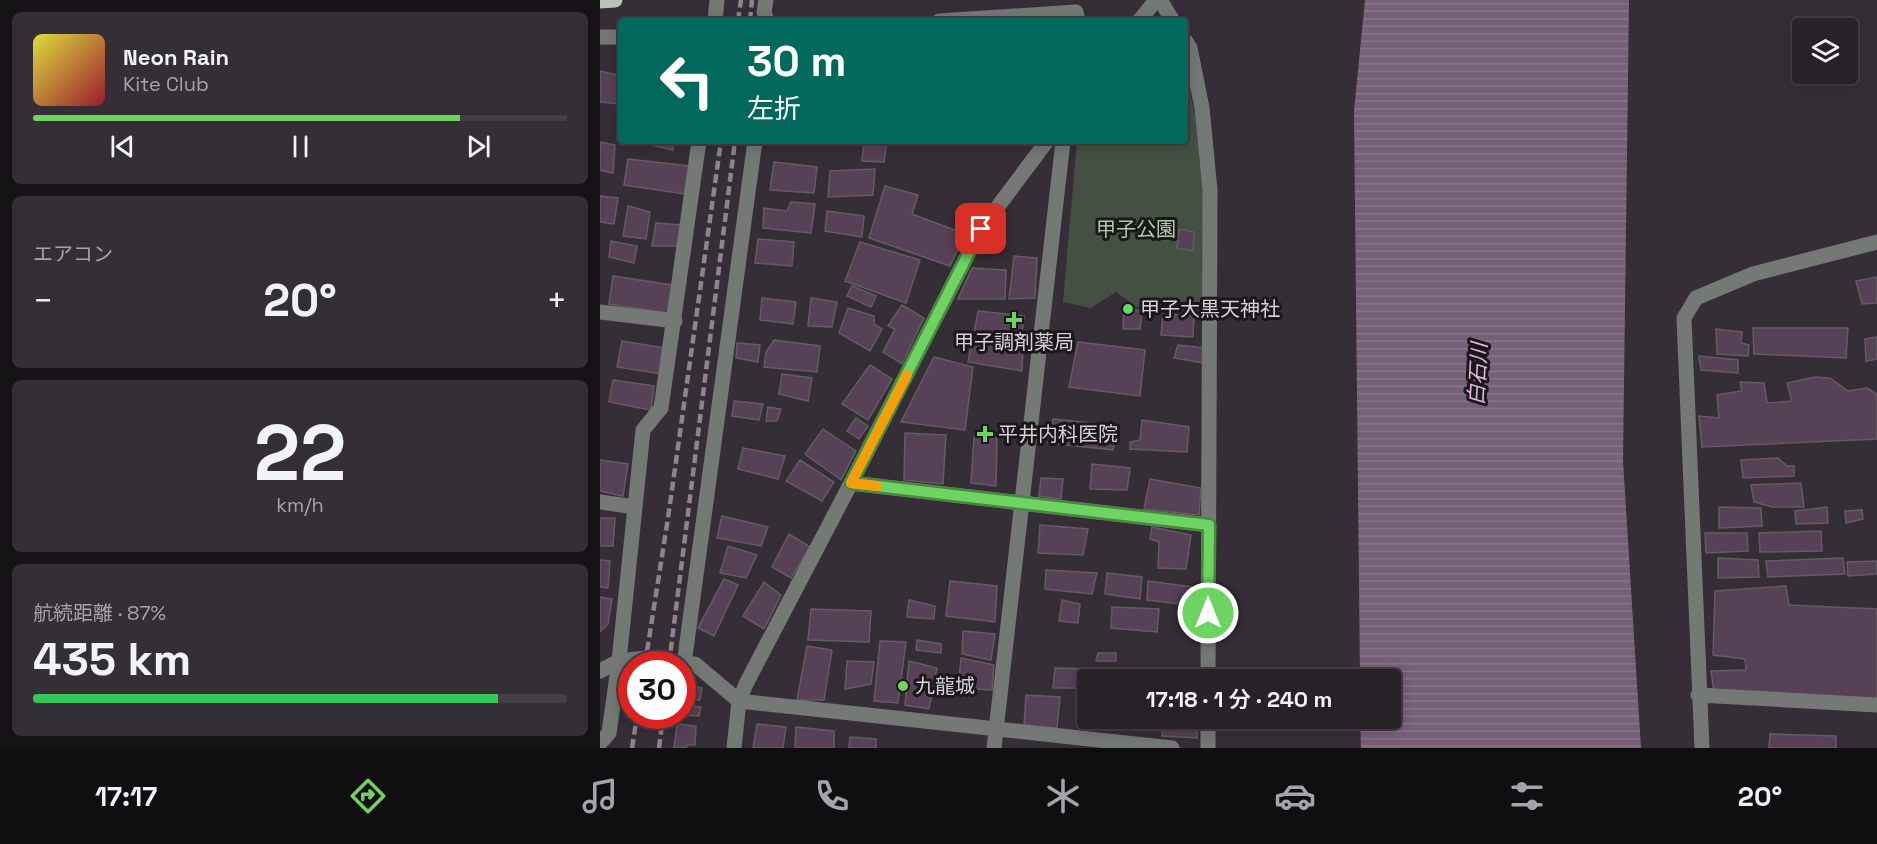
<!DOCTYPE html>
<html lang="ja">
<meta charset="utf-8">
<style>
body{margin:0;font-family:"Space Grotesk","Noto Sans JP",sans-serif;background:#342f34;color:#f1f3f6;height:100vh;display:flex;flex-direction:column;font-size:22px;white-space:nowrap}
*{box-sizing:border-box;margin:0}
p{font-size:20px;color:#a5a4a8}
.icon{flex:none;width:33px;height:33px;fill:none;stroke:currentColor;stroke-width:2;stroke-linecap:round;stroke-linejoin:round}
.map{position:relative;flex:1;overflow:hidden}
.details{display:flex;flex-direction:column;gap:12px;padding:12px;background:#161316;width:600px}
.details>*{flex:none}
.banner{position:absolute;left:18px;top:18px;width:570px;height:126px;border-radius:6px;box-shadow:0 3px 15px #0003,0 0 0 2px #443f45;background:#00695c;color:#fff;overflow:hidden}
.fabs{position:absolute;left:1192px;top:18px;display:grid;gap:12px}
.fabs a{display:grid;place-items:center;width:66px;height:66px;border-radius:6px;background:#282228;box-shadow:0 3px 15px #0003,0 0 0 2px #443f45;font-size:30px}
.speed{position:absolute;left:18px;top:651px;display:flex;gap:12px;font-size:30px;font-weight:700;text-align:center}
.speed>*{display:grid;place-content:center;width:78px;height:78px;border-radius:50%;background:#282228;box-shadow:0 3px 15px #0003,0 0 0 2px #443f45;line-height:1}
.speed .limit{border:9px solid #d22;background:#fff;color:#111}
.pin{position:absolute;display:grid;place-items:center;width:51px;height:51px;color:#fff;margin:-26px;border-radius:12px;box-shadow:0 3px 9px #0006}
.me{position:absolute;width:66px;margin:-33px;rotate:0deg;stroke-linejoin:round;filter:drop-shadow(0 0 4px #0008)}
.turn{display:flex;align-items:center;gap:21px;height:126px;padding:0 30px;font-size:27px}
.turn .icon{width:78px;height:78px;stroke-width:2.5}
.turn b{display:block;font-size:42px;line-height:51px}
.big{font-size:45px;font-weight:600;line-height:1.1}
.details .widget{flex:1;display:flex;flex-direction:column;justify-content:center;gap:9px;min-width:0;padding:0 21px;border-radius:9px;background:#342f34}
.details .dial{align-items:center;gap:0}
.dial b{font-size:78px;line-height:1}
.song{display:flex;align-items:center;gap:18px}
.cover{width:72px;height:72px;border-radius:9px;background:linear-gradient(135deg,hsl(60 70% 55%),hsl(350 70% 35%))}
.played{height:6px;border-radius:3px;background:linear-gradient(90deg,#6dd361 80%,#443f45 80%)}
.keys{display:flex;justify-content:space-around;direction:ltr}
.heat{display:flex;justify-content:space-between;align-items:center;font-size:33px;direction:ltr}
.charge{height:9px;border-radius:4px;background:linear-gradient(90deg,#34c759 87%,#443f45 0)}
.trip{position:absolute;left:477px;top:669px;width:324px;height:60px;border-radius:6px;background:#282228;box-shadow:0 3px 15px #0003,0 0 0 2px #443f45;font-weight:600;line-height:60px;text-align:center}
.tabs{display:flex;height:96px;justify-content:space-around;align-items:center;background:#100e10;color:#a5a4a8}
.tabs .icon{width:42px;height:42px}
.tabs .selected{color:#6dd361}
.tabs b{font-size:27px;color:#f1f3f6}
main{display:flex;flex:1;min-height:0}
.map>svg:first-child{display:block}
.park{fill:#445142}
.water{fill:url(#water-rules)}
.building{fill:#564156;stroke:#645b64;stroke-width:1.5}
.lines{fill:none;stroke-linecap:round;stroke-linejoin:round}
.minor{stroke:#757975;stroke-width:15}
.major{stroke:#bac2b8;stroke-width:15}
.rail{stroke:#8c858c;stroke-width:4.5;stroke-dasharray:9 4.5;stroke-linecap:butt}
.route-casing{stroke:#47893f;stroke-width:15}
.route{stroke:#6dd361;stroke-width:10}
.slow{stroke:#f59e0b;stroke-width:10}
.poi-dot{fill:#6dd361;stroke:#1b171b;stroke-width:2}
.labels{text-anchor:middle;stroke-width:6;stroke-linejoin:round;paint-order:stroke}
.park-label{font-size:20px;fill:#a8cfa2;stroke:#1b171b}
.poi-label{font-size:20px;fill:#d7d1d7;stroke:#1b171b;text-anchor:start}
.water-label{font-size:21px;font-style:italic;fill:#e3b9e4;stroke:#1b171b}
</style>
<main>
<section class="details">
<div class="widget">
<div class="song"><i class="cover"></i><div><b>Neon Rain</b><p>Kite Club</p></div></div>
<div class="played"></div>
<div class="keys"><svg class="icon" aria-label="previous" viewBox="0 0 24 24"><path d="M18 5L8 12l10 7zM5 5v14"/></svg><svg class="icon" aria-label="pause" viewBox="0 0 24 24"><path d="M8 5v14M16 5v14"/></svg><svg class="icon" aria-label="next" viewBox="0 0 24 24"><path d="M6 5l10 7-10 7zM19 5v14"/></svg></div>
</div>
<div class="widget"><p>エアコン</p>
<div class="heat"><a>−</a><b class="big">20°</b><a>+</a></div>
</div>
<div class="widget dial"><b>22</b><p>km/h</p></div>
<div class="widget"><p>航続距離 · 87%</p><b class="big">435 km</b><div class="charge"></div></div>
</section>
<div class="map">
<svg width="1277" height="748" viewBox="0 0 1277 748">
<defs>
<pattern id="water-rules" width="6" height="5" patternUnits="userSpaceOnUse" patternTransform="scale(1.5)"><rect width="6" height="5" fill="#766077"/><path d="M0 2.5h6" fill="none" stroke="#89768a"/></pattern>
</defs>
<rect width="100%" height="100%" fill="#362e36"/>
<path class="park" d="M585 69 595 116 603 192 602 311 537 307 516 292 491 308 463 302 477 141H585Z"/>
<path class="water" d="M765 0H1029L1023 461 1041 748H761L760 719 790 718V680L760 679 754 111Z"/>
<path class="building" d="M0 71 21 76V104L0 102Z
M34 141H74L73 150Z
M264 141H287L284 162 262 161Z
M0 142 15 145 13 173 0 170Z
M28 159 89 166 85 194 24 185Z
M174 162 217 167 214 193 170 190Z
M275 169 273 195 228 197 230 171Z
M285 186 318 195 312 214 365 234 350 266 269 238Z
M0 196 18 198 14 224 0 222Z
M191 202 215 204 211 233 163 228 164 208 187 211Z
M28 206 50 212 46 239 23 236Z
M227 211 264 216 262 237 225 231Z
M56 223 82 225 78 246H52Z
M579 229 594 232 593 251 577 248Z
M158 239 194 242 192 266 155 263Z
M11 241 37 246 34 263 9 257Z
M260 242 320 260 306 303 245 281Z
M414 256 437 258 435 298 409 299Z
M372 268 406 270 405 299H358Z
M13 276 72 285 68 313 9 304Z
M1277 277V303L1262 304 1256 281Z
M252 286 276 296 271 307 247 296Z
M162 298 196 302 193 324 160 320Z
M211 298 237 302 232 327 208 326Z
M302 305 324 318 302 364 283 352 295 329 288 326Z
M524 307 542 311 540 329H523Z
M248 308 274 316V324L282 329 270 351 239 333Z
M378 311 424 316 421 343 374 334Z
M563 314 594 316 593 337 561 335Z
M1153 328H1248L1246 358 1154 354Z
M1116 329 1142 332 1141 343 1149 345 1148 356 1117 354Z
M1277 337V359L1266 361 1265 339Z
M174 340 220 346 217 372 164 367 166 352Z
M372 340 423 349 422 371 368 362Z
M22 341 65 348 61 374 17 367Z
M478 342 545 350 540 396 469 387Z
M137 343 160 345 158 362 136 358Z
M578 345 605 348 604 363 574 358Z
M1099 356 1138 360V373L1101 370Z
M334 357 373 367 365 430 301 422Z
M270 365 292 379 268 420 242 404Z
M182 374 212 378 208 401 179 394Z
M1215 377 1230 378 1248 391 1267 388 1277 394V439L1102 447 1099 416 1119 418 1117 395 1142 391 1140 382 1164 383 1167 403 1192 401 1187 383Z
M13 380 54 386 51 410 9 402Z
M134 401 163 404 159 420 132 416Z
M168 407 181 409 177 421H166Z
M256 418 268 426 259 439 247 431Z
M453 419 519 426 513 450 448 443Z
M542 420 589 427 587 452 530 449V442L540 440Z
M223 429 256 451 241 480 205 454Z
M305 433 346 435 343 484 304 480Z
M374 437H397L396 486 371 483Z
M143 448 185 456 178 479 138 469Z
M1178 458 1187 466H1194V476L1143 478 1141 460Z
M0 460 28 464 23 496 0 491Z
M200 460 234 482 222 501 186 481Z
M492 464 530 468 527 490 490 489Z
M441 478 463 479 461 499 439 496Z
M550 479 601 488 599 515 544 509Z
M1201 483 1204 507H1172L1154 502 1151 485Z
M1119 507 1161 508 1162 526 1119 528Z
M1227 507 1228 523 1196 524 1195 511Z
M1262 510 1263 519 1246 523 1245 511Z
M122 516 168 527 161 546 117 538Z
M0 518H15L13 546H0Z
M440 525 488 529 483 555 438 553Z
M552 527 591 535 586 569 558 568 559 542 550 539Z
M1221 531 1222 551 1160 552 1159 533Z
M1105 533H1147L1148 551 1106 553Z
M189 534 210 547 191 578 172 567Z
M128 546 157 555 146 578 120 573Z
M1118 558 1158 560 1159 577 1118 578Z
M1243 558 1245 574 1168 577 1166 561Z
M0 560 10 561 8 588 0 587Z
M1277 561V574L1248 576 1247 562Z
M446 570 497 573 492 594 445 589Z
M507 573 542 577 540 599 505 594Z
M124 579 138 585 114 636 98 628Z
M350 581 397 586 395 622 346 616Z
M548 581 592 587 589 605 547 600Z
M164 582 181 595 164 629 143 616Z
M1186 586 1189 605 1277 609V702L1114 692 1111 671 1146 670 1145 659 1113 655 1115 591Z
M0 597 12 599 8 624 0 632Z
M309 600 335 606 334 619 307 617Z
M462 600 480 604 478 623 459 621Z
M512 607 559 609 557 632 511 628Z
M211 609 271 611 269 642 208 640Z
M363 631 395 634 391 660 362 654Z
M317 640 341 644V653L316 650Z
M280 641 306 642 298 703 274 701Z
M207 646 232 650 224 700H197Z
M498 653H516V661H496Z
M361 658 394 665 392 690 358 688Z
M247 661 274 662 271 684 245 689Z
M309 661 337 668 329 709 305 705Z
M455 668 487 669 486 688H453Z
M533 670 577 674 576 680H531Z
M82 685 102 688 100 700 82 699Z
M426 695 460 697 457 728 424 726Z
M481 703 488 704V718H511L510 728H482Z
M82 705 101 707 99 716 82 715Z
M519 718H551L550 730 519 728Z
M563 718H598L597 738 562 736Z
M77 724 96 726 95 745H87L86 748H74Z
M157 724 186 727 183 748H153Z
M196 727 234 731V748H195Z
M1170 734 1236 736V748H1169Z
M250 737 276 739V748H249Z"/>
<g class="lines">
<path class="minor" d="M166 0 164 12 167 21
M560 0 573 21
M115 21 117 0
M339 21 476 12 478 21
M539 21 556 0
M0 37H21
M585 40 590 48 602 108 610 190 608 680
M0 312 75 321
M251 483 609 525
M0 502 35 507
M84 664 155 141
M0 671 19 661 46 658 69 664H95L139 701 572 748
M1098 695 1277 705
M0 743 9 733 19 661 43 430 61 408 99 141
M134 748 139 701 146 684 251 483 381 229 447 141
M394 748 463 141
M608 748V718
M1102 748 1084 318 1096 298 1153 274 1277 242"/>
<path class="major" d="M0 1 15 0"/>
<path class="rail" d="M138 21 141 0
M150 21 152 0
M45 664 68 518 121 141
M69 664 135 141
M32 748 37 716
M59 748 63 716"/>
</g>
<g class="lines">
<g class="route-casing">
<path id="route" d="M381 229 251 483 609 525 608 613"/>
</g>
<use href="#route" class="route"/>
<path class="slow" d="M277 486 251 483 307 375"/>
</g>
<g class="poi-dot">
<circle cx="528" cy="309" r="6"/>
<path d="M411 311h6v6h6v6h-6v6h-6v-6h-6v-6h6z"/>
<path d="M382 425h6v6h6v6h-6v6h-6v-6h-6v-6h6z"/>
<circle cx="303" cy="686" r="6"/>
</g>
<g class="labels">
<g class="park-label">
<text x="536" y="236">甲子公園</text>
</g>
<g class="poi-label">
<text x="540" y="316">甲子大黒天神社</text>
<text x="414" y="349" text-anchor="middle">甲子調剤薬局</text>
<text x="398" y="441">平井内科医院</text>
<text x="315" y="693">九龍城</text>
</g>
<g class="water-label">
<text transform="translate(878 374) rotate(-87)" y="7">白石川</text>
</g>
</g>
</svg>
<div class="fabs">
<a><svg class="icon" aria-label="layers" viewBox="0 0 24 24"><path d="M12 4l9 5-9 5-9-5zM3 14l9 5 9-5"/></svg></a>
</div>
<div class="speed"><div class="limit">30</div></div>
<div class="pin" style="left:381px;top:229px;background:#d93025"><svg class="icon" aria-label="arrive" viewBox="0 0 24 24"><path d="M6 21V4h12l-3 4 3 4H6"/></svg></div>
<svg class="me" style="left:608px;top:613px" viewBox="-20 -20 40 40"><circle r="17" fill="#6dd361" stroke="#fff" stroke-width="3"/><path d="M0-11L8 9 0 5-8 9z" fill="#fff"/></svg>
<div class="trip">17:18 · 1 分 · 240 m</div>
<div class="banner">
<div class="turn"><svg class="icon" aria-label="left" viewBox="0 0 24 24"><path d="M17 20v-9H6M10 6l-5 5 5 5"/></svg><div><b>30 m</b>左折</div></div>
</div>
</div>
</main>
<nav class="tabs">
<b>17:17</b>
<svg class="icon selected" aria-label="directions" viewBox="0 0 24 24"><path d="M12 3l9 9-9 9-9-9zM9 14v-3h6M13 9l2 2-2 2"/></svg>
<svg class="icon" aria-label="music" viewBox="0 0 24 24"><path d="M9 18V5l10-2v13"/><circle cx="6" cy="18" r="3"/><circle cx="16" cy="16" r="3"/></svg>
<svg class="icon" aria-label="phone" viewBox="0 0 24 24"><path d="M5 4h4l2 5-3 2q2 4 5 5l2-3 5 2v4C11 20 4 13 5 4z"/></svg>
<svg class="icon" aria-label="climate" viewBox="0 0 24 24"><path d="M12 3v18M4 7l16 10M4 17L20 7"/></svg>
<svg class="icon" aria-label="car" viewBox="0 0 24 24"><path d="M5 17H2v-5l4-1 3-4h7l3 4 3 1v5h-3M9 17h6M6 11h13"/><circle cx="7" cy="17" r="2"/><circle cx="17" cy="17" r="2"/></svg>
<svg class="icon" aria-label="filters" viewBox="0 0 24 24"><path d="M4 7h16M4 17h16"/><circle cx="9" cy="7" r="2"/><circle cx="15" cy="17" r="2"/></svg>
<b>20°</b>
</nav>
